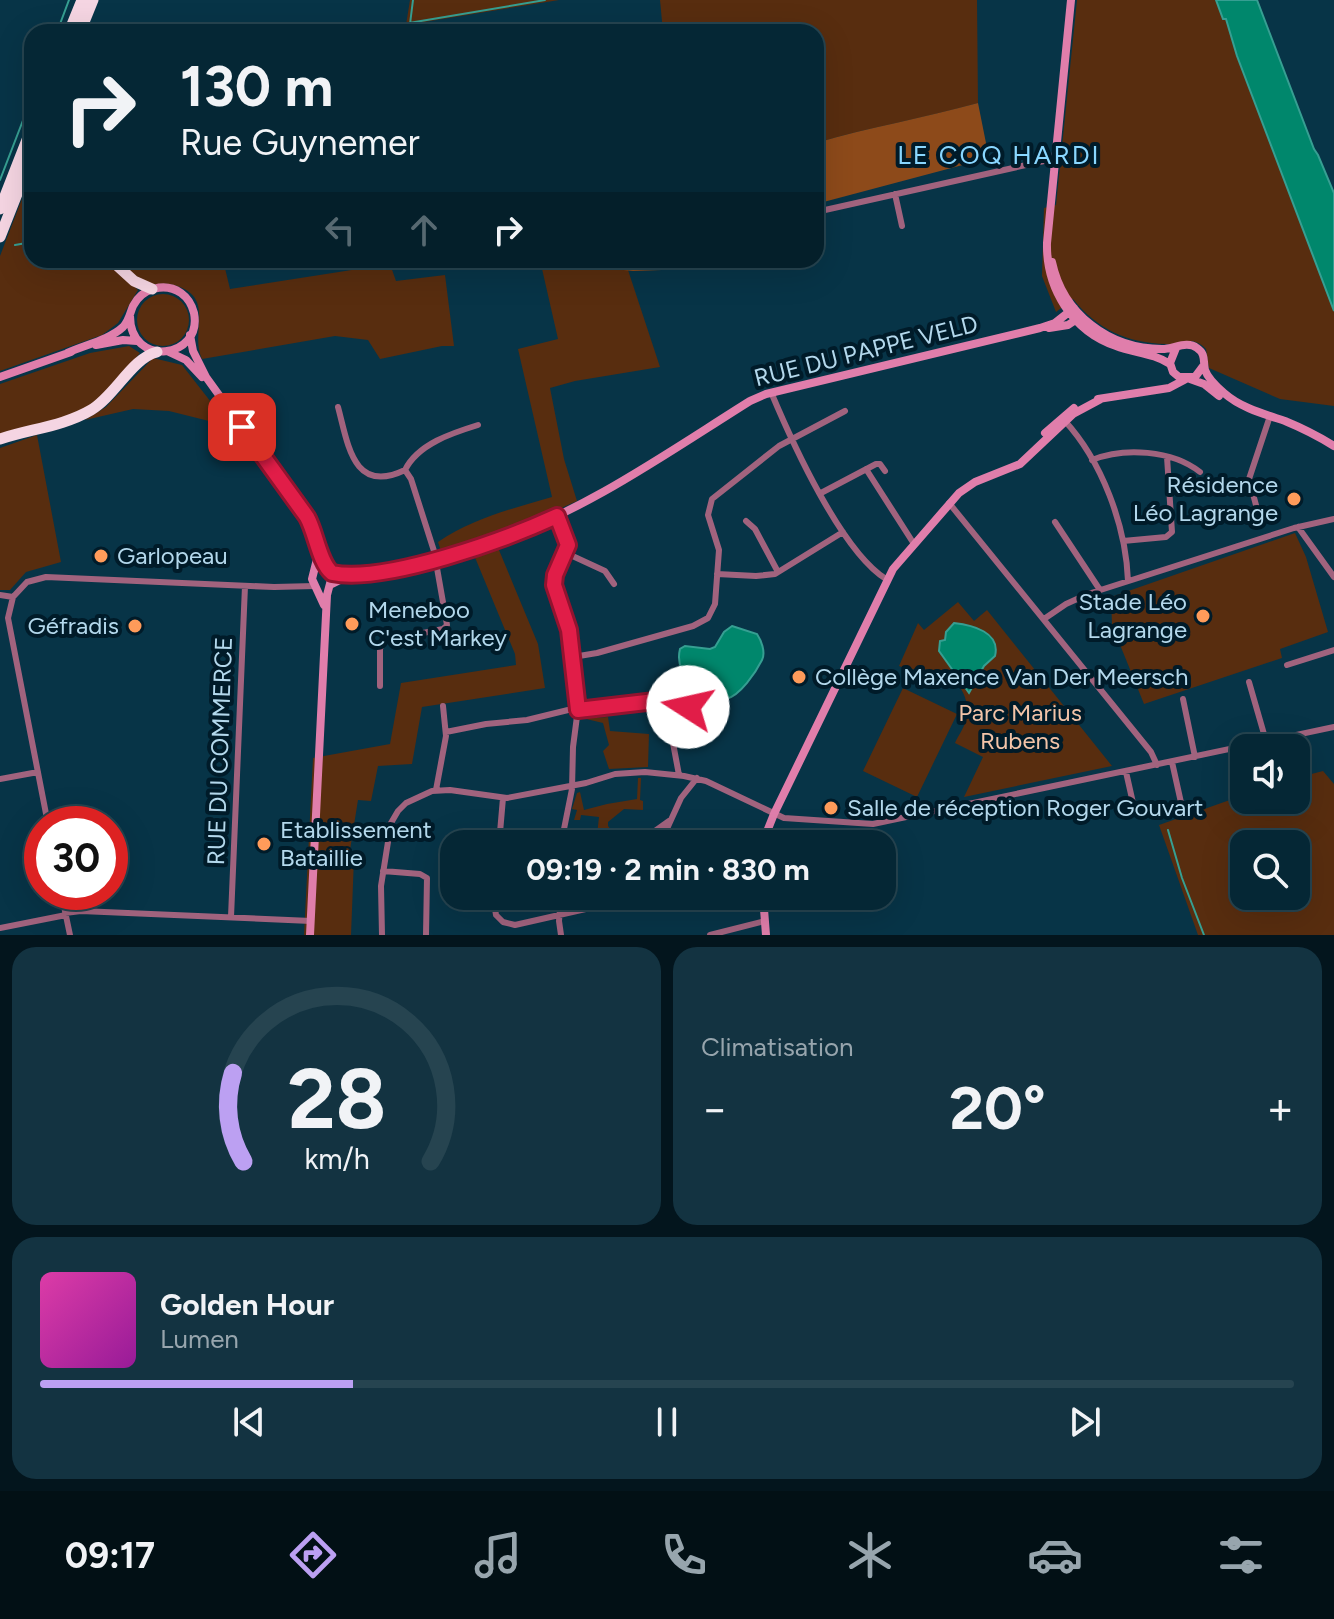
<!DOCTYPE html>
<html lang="fr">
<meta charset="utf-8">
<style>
body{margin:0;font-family:Figtree,sans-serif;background:#133341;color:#f1f3f6;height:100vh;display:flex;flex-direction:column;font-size:30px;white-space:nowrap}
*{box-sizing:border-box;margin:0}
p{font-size:26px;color:#97a5ad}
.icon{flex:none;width:44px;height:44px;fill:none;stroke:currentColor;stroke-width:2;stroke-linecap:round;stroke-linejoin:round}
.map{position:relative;height:935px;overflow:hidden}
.panel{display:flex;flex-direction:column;gap:12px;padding:12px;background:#03151d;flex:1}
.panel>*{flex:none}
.hud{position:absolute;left:24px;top:24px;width:800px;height:244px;border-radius:24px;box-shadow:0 8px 32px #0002,0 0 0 2px #264450;background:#052735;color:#f1f3f6;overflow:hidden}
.controls{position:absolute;left:1230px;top:734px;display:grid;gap:16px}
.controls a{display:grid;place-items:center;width:80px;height:80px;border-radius:16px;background:#052735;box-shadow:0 8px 32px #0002,0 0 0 2px #264450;font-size:40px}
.speed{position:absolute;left:24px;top:806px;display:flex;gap:16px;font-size:40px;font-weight:700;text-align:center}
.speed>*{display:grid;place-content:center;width:104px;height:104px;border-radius:50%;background:#052735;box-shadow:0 8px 32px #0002,0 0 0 2px #264450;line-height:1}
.speed .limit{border:12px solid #d22;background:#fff;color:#111}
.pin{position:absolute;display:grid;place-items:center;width:68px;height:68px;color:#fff;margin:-34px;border-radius:16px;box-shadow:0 4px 12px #0006}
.me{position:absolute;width:88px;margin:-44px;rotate:280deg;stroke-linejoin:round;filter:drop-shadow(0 0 6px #0008)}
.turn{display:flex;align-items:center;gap:28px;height:168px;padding:0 24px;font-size:36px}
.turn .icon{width:104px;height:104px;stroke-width:2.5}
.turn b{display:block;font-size:56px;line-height:68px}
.lanes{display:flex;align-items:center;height:76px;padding:0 24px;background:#0003;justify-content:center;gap:40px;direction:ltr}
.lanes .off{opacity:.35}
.big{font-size:60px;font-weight:700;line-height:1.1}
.panel .card{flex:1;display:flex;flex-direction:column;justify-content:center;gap:12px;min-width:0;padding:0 28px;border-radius:24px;background:#133341}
.panel .dial{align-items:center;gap:0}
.dial svg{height:208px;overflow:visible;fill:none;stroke:#264450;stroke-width:7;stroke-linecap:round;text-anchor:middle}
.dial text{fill:#f1f3f6;stroke:none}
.song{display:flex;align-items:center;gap:24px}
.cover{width:96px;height:96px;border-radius:12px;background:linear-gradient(135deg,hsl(320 70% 55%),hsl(300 70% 35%))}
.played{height:8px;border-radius:4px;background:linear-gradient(90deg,#bca0f2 25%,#264450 25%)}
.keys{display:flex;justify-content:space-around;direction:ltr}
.heat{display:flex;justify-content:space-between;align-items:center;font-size:44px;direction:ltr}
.panel .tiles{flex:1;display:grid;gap:12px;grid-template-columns:1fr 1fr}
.card:last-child{grid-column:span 2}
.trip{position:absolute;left:440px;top:830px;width:456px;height:80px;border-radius:24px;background:#052735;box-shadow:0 8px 32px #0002,0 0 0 2px #264450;font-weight:700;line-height:80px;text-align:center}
.dock{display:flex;height:128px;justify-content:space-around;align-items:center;background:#021015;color:#97a5ad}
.dock .icon{width:56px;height:56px}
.dock .current{color:#bca0f2}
.dock b{font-size:36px;color:#f1f3f6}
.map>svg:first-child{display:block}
.green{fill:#582d0f;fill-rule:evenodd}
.forest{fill:#8d4a1a}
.water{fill:#00876c;stroke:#369f92;stroke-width:2}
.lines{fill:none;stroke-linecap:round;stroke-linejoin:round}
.stream{stroke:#369f92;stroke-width:2}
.street-tunnel{stroke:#214d60;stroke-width:6;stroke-dasharray:6 3;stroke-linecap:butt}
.street{stroke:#a1637e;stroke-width:6}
.secondary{stroke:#e07eab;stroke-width:8}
.highway{stroke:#f5d5e2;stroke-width:11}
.route-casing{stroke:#92132f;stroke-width:20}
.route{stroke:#e11d48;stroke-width:14}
.poi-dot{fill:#ff9b5a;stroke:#001b29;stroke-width:3}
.labels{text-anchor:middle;stroke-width:8;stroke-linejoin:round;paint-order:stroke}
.street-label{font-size:24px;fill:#b3d8ec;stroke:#001b29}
.poi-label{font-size:24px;fill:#b3d8ec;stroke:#001b29;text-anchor:start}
.park-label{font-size:24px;fill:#f3c4a8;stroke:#001b29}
.neighbourhood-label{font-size:26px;letter-spacing:2px;fill:#89d7ff;stroke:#001b29}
</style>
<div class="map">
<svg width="1334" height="935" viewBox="0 0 1334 935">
<rect width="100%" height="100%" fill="#073447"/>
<path class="green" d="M410 0H559L406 25Z
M660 0H977L978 103C925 118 870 127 816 143V32H663Z
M1077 0H1216L1223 19 1226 18 1244 75 1334 311V406L1280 399 1209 368 1206 349C1191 334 1182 345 1166 344 1127 343 1097 329 1073 299L1056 312 1042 276 1044 208 1056 205Z
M32 173V260H107L138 290 118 323 102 335 0 371V256Z
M117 260H223L230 289 390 264 396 281 445 275 454 346H442L380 359 368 340 335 336 202 359C189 332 217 297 174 285 164 282 154 285 143 284Z
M540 260H585L586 266 628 270 660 367 575 381 550 388 564 459 577 501 494 538 538 644 545 688 422 707 412 764 378 766 371 801 358 800 350 850 354 858 351 935H304L313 758 390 744 401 683 516 665 515 654 474 555 445 563 438 542C474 518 511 509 552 497L518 349 558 339Z
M137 320a26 26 0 1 1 52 0a26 26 0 1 1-52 0Z
M129 346 140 353 99 402 63 418 0 435V384L90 353Z
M153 358 182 365 225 420 221 424 169 411 133 409 85 420 106 407Z
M37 435 61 562 26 572 10 590H0V448Z
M1295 533 1306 557 1328 632 1280 649 1282 658 1144 704 1112 625 1111 597Z
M958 602 974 621 987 610 1112 766 964 797 983 757 955 743C958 736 964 728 966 720 972 699 957 675 936 671 921 667 915 673 899 666L918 623 924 630Z
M903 688 957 714 917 797 863 771Z
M592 714 593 718 608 717 610 731 649 734 648 767 609 769 603 751 609 745 603 723 582 718Z
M1323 771 1334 784V935H1198L1159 825 1244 795V800H1296V778ZM1244 844H1296V896H1244Z
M638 778H641L640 800 643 801V810L624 809 608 822V826L619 840 614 844H596L599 817 581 815 580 820H574L577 810 572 809 577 793 580 792 584 810 607 804 637 799Z"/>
<path class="forest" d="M978 103 989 158 816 204V143C870 127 924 118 978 103Z
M585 260H748V267L633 271 586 266Z"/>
<path class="water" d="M1216 0H1257L1314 149 1318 155 1334 193V311L1237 56 1226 19H1223Z
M954 623C972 625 1001 632 995 656L984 666 969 693 939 651 940 641 945 640 946 632Z
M732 626 757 634C761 640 766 652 762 660 756 672 740 696 726 699 703 692 673 677 680 649L685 646 710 649 715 647 724 632Z"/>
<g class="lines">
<path class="stream" d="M409 23 545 0
M57 32 69 0
M409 32 413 0
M0 180 32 97
M15 245 32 242
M1168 830 1182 878 1204 935"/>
<path class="street-tunnel" d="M1260 520 1262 528"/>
<path class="street" d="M895 194 902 226
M816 212 1044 161 1056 160
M771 392C792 442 841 551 886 579
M338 407C348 444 353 495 405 470 418 444 452 433 478 425
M1064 420C1102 461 1126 526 1128 581
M1092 460C1124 447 1172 450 1200 472
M866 469 914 544
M821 493 876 464H880L885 471
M949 503 1151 752 1157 765
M557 516 568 545 555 575 554 585 569 630 579 701 573 747 572 789 561 844
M1260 520 1249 479 1270 416
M746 521 755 529 778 572
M1055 522 1100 590
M1298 527 1334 577
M1123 541 1166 537 1172 532 1167 457
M566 553 605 571 614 584
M717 574 756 576 775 574 843 532
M0 595 13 597 27 582 46 577 274 587 315 586
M13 597 8 618 48 824
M1044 619 1066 604 1088 594 1294 528 1334 519
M573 657 597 653 693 626 708 618 715 604 719 550 708 515 712 499 779 446 845 411
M1287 665 1334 650
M1249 682 1266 741
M380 686V649L383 641 443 629 447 625 434 551 411 479 405 470
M1183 699 1195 757
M446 732 486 724 527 720 568 710H593L666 699H682L688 705 673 743 679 775
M1172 762 1184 816
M1126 772 1133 803
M0 779 38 772
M436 790 446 736 443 706
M632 841H641L669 821
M499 844 503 798
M660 844 681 798 697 778
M383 871 420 874 427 878 426 935
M61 892 70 935
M493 896 496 915 503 922 515 925 643 896
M65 913 81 911 311 921
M231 917 245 586
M0 928 66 915
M382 935 381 886 391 823 398 811 406 803 432 791 450 790 507 798 586 783 615 774 645 772 684 776 706 781 784 818 873 824 1334 727
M561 935 559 921 561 896
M710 935 765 921"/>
<path class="secondary" d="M1071 0 1047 243C1046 288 1072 331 1116 346 1134 353 1154 353 1170 364
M1052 262C1063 314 1109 349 1162 349 1174 349 1187 340 1197 348 1206 354 1203 361 1205 370 1208 379 1217 387 1224 393 1241 408 1264 414 1285 421 1302 428 1318 436 1334 446
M1049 328 1068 325 1077 319
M190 335 193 351 206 377 307 517 315 533 323 563 332 576 327 595 310 935
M96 345 123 340 137 341
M1176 348 1170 363 1173 372 1179 377H1195L1204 365
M169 352 186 360 202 377
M67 353C84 345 109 340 123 327 129 321 130 313 133 306 142 288 165 282 181 293 188 298 192 305 194 313 203 359 130 368 130 316
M0 377 71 352
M1190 379 1204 384 1219 396
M1098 399 1169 388 1186 379
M1045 433 1074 408
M318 555 312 579 324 605
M330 585 346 577C396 565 445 559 494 542 587 510 667 453 750 401L766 394 1040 328 1055 323 1074 308
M762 844 774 814 893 569 959 493 975 482 1020 464 1073 414 1101 399
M763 896 766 935"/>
<path class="highway" d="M69 32 82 0
M80 32 93 0
M0 209 32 127
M0 237 32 156
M111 260 134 281 152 289
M0 439C30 429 64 426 91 410 115 396 132 358 157 352"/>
</g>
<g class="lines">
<g class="route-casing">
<path id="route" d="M242 427 307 517C316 533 319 562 332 573 385 584 507 539 557 516L568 545 555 575 554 585 569 630 578 710 672 699 685 701 688 707"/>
</g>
<use href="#route" class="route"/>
</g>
<g class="poi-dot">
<circle cx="1294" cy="499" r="8"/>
<circle cx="101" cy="556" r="8"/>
<circle cx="1203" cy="616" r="8"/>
<circle cx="352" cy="624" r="8"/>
<circle cx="135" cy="626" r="8"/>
<circle cx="799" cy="677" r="8"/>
<circle cx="831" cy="808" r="8"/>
<circle cx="264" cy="844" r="8"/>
</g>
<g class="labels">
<g class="street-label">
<text transform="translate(866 351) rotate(-14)" y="8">RUE DU PAPPE VELD</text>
<text transform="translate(220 751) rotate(-88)" y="8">RUE DU COMMERCE</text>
</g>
<g class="poi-label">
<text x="1278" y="493" text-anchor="end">Résidence<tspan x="1278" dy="28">Léo Lagrange</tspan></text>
<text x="117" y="564">Garlopeau</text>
<text x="1187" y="610" text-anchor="end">Stade Léo<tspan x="1187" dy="28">Lagrange</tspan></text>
<text x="368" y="618">Meneboo<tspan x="368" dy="28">C'est Markey</tspan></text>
<text x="119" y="634" text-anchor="end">Géfradis</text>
<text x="815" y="685">Collège Maxence Van Der Meersch</text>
<text x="847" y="816">Salle de réception Roger Gouvart</text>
<text x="280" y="838">Etablissement<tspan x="280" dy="28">Bataillie</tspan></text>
</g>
<g class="park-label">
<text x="1020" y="721">Parc Marius<tspan x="1020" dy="28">Rubens</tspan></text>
</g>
<g class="neighbourhood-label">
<text x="999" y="164">LE COQ HARDI</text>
</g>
</g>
</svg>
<div class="controls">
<a><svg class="icon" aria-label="sound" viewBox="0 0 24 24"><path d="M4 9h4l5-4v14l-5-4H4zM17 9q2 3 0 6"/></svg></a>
<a><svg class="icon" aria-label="search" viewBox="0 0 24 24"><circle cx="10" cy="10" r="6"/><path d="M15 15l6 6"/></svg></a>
</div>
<div class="speed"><div class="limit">30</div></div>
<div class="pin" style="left:242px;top:427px;background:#d93025"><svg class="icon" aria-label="arrive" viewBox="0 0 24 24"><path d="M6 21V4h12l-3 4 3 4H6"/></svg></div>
<svg class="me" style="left:688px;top:707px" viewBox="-20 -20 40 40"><circle r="19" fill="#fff"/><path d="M0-13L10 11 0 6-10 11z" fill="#e11d48"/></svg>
<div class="trip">09:19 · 2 min · 830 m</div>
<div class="hud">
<div class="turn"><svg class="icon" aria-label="right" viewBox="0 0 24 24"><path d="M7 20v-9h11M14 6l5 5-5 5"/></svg><div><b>130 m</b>Rue Guynemer</div></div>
<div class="lanes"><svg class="icon off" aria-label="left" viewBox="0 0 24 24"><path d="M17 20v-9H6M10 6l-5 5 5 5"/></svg><svg class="icon off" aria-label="ahead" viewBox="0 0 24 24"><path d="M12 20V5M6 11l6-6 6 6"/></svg><svg class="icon" aria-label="right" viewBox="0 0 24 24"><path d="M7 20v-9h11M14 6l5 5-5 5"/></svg></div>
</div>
</div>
<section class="panel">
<div class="tiles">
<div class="card dial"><svg viewBox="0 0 100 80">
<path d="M14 69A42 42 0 1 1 86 69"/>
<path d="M14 69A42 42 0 0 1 10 35" stroke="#bca0f2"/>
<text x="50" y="56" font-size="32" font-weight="700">28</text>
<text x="50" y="72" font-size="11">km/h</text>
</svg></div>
<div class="card"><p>Climatisation</p>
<div class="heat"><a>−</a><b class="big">20°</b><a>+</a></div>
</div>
<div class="card">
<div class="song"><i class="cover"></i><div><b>Golden Hour</b><p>Lumen</p></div></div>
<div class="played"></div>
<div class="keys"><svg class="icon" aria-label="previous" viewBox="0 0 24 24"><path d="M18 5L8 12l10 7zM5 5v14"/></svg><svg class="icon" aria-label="pause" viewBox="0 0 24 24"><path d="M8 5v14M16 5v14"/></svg><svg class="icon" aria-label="next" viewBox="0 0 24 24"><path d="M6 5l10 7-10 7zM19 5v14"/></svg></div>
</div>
</div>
</section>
<nav class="dock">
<b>09:17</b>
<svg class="icon current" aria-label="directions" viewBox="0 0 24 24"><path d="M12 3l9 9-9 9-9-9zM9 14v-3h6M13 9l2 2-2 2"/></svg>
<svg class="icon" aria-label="music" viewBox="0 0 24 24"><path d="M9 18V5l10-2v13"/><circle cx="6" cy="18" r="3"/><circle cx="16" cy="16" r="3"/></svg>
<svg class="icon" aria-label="phone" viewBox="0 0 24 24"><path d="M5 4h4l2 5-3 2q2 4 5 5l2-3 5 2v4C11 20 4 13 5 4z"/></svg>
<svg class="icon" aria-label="climate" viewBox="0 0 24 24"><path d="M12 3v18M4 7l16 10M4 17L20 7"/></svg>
<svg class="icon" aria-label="car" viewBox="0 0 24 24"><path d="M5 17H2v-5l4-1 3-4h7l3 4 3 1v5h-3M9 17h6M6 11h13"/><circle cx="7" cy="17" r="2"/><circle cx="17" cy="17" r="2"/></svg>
<svg class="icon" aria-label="filters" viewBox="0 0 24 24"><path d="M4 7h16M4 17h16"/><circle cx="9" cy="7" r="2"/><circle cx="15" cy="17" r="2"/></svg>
</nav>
